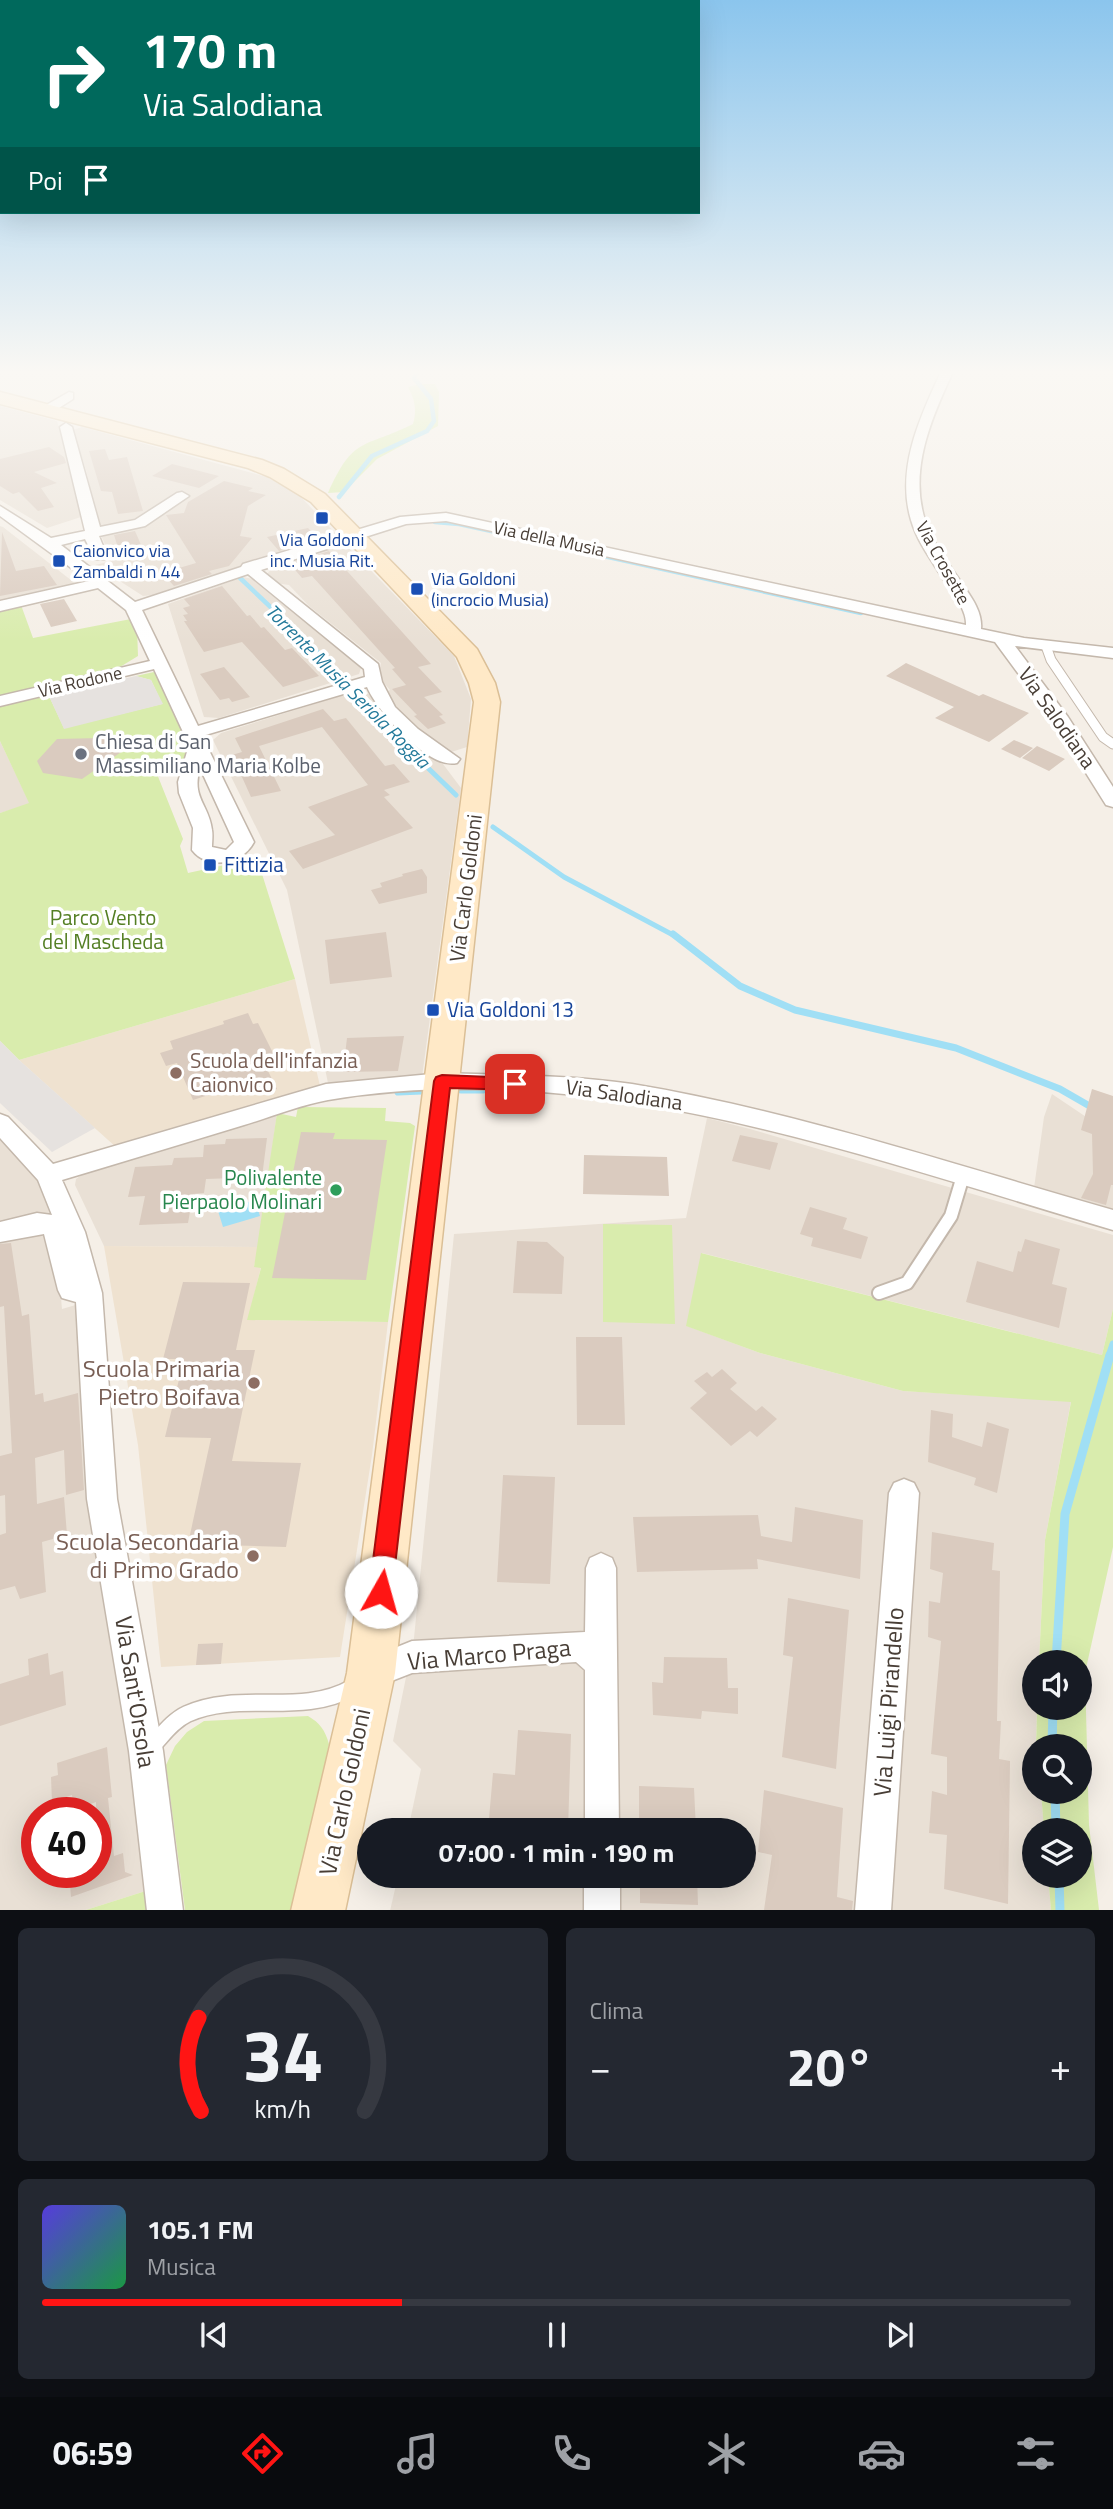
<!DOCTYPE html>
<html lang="it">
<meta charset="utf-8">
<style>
body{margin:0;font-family:"Titillium Web",sans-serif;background:#242831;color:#f1f3f6;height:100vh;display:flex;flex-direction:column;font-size:26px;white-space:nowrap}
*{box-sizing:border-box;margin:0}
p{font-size:23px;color:#9ea1a6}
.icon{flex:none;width:38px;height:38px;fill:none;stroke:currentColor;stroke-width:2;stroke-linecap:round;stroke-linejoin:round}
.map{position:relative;height:1910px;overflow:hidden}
.details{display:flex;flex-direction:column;gap:18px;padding:18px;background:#0d0f14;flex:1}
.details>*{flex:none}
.top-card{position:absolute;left:0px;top:0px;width:700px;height:214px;box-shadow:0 7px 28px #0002;background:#00695c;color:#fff;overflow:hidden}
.buttons{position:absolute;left:1022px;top:1650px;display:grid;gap:14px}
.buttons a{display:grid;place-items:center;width:70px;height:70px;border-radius:50%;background:#171b24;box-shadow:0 7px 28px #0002;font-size:35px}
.speed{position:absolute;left:21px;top:1797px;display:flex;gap:14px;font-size:35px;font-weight:700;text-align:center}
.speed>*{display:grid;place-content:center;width:91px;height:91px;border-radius:50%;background:#171b24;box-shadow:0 7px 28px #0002;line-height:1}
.speed .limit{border:10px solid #d22;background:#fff;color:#111}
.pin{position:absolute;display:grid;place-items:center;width:60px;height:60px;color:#fff;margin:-30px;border-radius:14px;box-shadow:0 4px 10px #0006}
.me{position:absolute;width:77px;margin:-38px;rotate:7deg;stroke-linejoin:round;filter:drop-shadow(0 0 5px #0008)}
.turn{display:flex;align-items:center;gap:24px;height:147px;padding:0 28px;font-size:32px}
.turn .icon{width:91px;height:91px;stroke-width:2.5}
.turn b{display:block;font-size:49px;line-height:60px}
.then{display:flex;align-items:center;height:66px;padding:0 28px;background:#0003;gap:14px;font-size:26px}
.big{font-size:52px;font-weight:700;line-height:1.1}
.details .tile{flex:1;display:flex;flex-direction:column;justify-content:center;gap:10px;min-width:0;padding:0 24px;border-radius:10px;background:#242831}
.details .dial{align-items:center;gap:0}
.dial svg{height:182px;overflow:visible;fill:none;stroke:#363941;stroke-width:7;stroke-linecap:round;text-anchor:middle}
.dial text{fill:#f1f3f6;stroke:none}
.song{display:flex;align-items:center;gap:21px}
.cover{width:84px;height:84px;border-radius:10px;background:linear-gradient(135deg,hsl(250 70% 55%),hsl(140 70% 35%))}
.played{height:7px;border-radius:4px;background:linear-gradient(90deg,#ff1514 35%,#363941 35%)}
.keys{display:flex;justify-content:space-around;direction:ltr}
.heat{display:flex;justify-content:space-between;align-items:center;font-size:38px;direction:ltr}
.details .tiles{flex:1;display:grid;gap:18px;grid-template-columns:1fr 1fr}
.tile:last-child{grid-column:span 2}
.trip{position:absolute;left:357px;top:1818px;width:399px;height:70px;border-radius:35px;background:#171b24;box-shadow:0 7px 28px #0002;font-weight:700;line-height:70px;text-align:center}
.tabs{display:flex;height:112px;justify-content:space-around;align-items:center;background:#090b0e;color:#9ea1a6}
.tabs .icon{width:49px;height:49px}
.tabs .active{color:#ff1514}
.tabs b{font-size:32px;color:#f1f3f6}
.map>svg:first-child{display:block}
.residential{fill:#e9e0d5;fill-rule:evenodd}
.education{fill:#efe2d0}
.green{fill:#d9ecad}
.parking{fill:#e6e2df}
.water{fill:#a0dff5}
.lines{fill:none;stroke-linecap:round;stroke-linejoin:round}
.stream-far3{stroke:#a0dff5;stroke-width:4.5}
.stream-far2{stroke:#a0dff5;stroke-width:5}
.stream-far1{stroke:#a0dff5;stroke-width:7}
.stream{stroke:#a0dff5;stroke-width:9}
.building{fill:#dacbbf}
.lane-far2-casing{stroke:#c4b8ac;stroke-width:11}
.lane-far1-casing{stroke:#c4b8ac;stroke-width:16}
.lane-casing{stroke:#c4b8ac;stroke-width:19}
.street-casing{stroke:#c4b8ac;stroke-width:3}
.secondary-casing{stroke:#dbbf96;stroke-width:3}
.lane-far2{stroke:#fff;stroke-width:9}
.lane-far1{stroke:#fff;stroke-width:12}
.lane{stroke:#fff;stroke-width:16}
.street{fill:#fff;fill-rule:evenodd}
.secondary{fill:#ffe9c7;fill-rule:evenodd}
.route{fill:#ff1514;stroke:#a60e0d;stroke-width:2}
.transit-dot{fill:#1a4fb4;stroke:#fff;stroke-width:2.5}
.worship-dot{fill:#6b7280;stroke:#fff;stroke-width:2.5}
.education-dot{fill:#8d6e63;stroke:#fff;stroke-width:2.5}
.leisure-dot{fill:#2e9e5b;stroke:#fff;stroke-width:2.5}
.labels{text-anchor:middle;stroke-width:7;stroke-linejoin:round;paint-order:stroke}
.far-street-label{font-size:18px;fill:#483e36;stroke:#fff}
.far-transit-label{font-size:18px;fill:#164399;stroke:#fff;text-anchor:start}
.far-water-label{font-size:19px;font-style:italic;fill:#23799a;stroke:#fff}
.street-label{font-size:21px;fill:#483e36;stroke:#fff}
.worship-label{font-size:21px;fill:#5b616d;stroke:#fff;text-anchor:start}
.transit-label{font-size:21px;fill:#164399;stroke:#fff;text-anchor:start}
.park-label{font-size:21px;fill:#547f24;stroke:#fff}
.education-label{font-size:21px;fill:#785e54;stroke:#fff;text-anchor:start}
.leisure-label{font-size:21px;fill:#27864d;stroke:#fff;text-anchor:end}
.near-education-label{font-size:24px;fill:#785e54;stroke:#fff;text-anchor:end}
.near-street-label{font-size:24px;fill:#483e36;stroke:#fff}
</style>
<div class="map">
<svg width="1113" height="1911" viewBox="0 0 1113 1911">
<rect width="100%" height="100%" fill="#f5efe7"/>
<path class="residential" d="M0 406 57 421 72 470 81 517 47 528 0 500Z
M82 427 267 477 300 496 336 534 153 595 143 596 95 565 112 561 101 535 86 470 73 430Z
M0 526 3 527 76 584 70 588 0 604Z
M339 546 348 547 454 656 471 699 467 747 448 753 413 730 382 693 390 690 378 676 381 663 309 606 289 585 275 583 267 574 272 568Z
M243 577 253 579 361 668 359 674 219 718 204 717 168 604Z
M353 692 369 694 403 737 440 760 461 788 422 1077 328 1083 287 890 213 740 221 733Z
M0 741 30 804 0 813Z
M1052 1094 1113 1135V1211L1034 1188 1044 1117Z
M277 1113 259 1247 104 1246 75 1185 76 1179 83 1174Z
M707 1118 750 1129 1113 1235V1309L1102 1355 702 1253 687 1326 760 1353 903 1391 1071 1401 1045 1540 1039 1662H1034V1708H1037L1034 1792H1041L1044 1830H1034V1876H1048L1051 1910 390 1911 398 1876H744V1830H408L421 1769 393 1741 414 1638 454 1234 686 1218Z
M0 1131 39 1182 53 1210 62 1309 79 1304 155 1888 86 1910H0ZM37 1813H96V1872H37Z"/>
<path class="education" d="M295 979 320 1086 117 1148 19 1060Z
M104 1246 259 1247 254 1266 261 1267 248 1320 388 1322 372 1455 340 1657 161 1667 138 1445Z"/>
<path class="green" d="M421 384H435L439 392 438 426 377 459 344 492 328 493C354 435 363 449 413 424 417 410 415 400 408 387Z
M21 605 33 638 131 619 137 628 138 656 115 670 0 696V610Z
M154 672 162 678 193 751 189 759 157 774 183 839 180 846 188 873 257 858 295 979 19 1060 0 1041V813L29 803 0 741V705L49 696 64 728 162 704 151 680 136 676Z
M298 1107 386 1108 385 1121 410 1123 415 1126 388 1322 247 1320 261 1268 254 1267 277 1113 296 1117Z
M603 1224 672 1225 675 1324 603 1322Z
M701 1253 1102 1355 1113 1309V1547L1085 1673 1089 1825 1099 1910H1051L1048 1876H1080V1830H1044L1041 1792H1080V1746H1036L1037 1708H1080V1662H1039L1045 1540 1071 1402 903 1391 760 1353 686 1326Z
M308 1716C320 1723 325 1730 329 1744L294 1910H185L166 1765 175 1746 187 1732 204 1721Z
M155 1888 157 1910H86Z"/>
<path class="parking" d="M136 676 151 680 163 704 64 729 49 696Z
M0 1041 19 1060 95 1128 52 1152 0 1103Z"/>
<path class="water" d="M255 1200 260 1216 223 1227 218 1211Z"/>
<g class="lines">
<path class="stream-far3" d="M339 497 372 456 427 431 434 421 431 399 414 378 416 374
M435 522 459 524 861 613
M239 577 281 617"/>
<path class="stream-far2" d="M279 615 340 674 348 691 456 795
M493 827 564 877 675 936"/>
<path class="stream-far1" d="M673 934 740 986 795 1010 956 1048 1060 1089 1093 1108
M461 1090H483
M512 1090 539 1092
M398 1092 422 1091
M1109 1356 1113 1344"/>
<path class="stream" d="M1056 1662 1065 1514 1110 1355
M1052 1746 1053 1708
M1055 1792 1056 1830
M1059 1876 1060 1911"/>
</g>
<path class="building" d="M49 447 64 457 66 463 34 472 57 483 41 488 54 507 38 511 19 492 13 494 0 486V459Z
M105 449 109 460 127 457 143 511 118 514 112 492 101 491 89 451Z
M172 464 219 476 199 488 152 476Z
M224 481 253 488 248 491 266 495 248 506 240 536 252 538 229 566 209 571 212 574 174 586 162 573 196 563 166 515 184 513 188 502Z
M308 528 318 539 279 551 267 537Z
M135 531 142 547 119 551 114 535Z
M2 532 16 571 44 566 57 585 0 596Z
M329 551 431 664 418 667 442 692 424 697 443 715 439 716 446 723 428 729 414 716 417 715 392 689 406 685 392 669 395 668 312 576 302 578 290 564Z
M222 586 247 616 250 615 261 628 264 627 285 650 292 648 319 676 283 687 242 642 204 652 184 621H187L183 615 188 614 183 608 190 606 184 599Z
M64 599 77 621 51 627 40 604Z
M906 663 979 696 983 694 1029 713 989 742 935 718 954 707 886 676Z
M224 667 250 697 232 702 229 698 220 700 200 674Z
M323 709 334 721 346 718 385 766 394 764 410 782 384 790 390 795 384 797 413 828 303 869 289 851 335 835 308 807 368 785 322 727 259 746 281 791 251 797 232 755 242 752 235 738Z
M143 737 82 779 43 773 37 761 57 739Z
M1014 740 1033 748 1020 758 1001 749Z
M1037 746 1065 759 1049 771 1022 758Z
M422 869 427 877V893L379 904 371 890 382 887 380 883 403 876 402 874Z
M386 932 392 977 330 984 325 940Z
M248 1013 253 1024 258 1023 278 1063 266 1067 277 1089 262 1094 255 1080 193 1100 177 1063 166 1066 160 1053 173 1049 170 1041 224 1024 223 1021Z
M404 1036 398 1071 343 1072 347 1038Z
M1092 1089 1113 1096V1185H1111L1106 1205 1081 1198 1093 1174 1092 1134 1081 1130Z
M301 1132 335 1133 333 1139 387 1140 366 1280 272 1278Z
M740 1135 778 1143 770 1170 732 1161Z
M267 1138 262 1177 206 1179 204 1193 193 1194 188 1223 139 1225 145 1196 128 1197 135 1167 172 1165 174 1158 203 1157 204 1145 225 1144 226 1139Z
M584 1155 667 1157 669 1196 583 1194Z
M810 1207 847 1218 843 1229 868 1237 861 1259 811 1246 813 1238 800 1234Z
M1025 1239 1060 1249 1052 1284 1067 1288 1059 1328 966 1302 977 1261 1013 1272 1018 1251 1021 1252Z
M517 1241 547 1242 564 1257 562 1294 513 1293Z
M11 1243 22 1316 29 1314 35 1395 43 1393 44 1402 78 1393 84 1490 66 1495 64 1450 35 1458 37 1504 64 1497 67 1535 42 1542 46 1592 20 1599 15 1586 0 1590V1535L6 1533 5 1495 0 1496V1456L12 1453 4 1306 0 1307V1244Z
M183 1282 250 1283 236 1350H255L232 1461 301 1463 286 1547 188 1544 211 1438 165 1437 184 1359H163Z
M576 1337H622L625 1425H577Z
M722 1369 737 1383 730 1389 756 1411 762 1406 777 1419 757 1437 750 1431 731 1446 690 1408 707 1393 694 1381 707 1372 712 1377Z
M931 1410 953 1414 952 1437 982 1447 987 1422 1009 1429 997 1493 974 1485 976 1478 928 1462Z
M503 1475 555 1477 550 1584 497 1582Z
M795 1507 863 1520 860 1579 757 1559 758 1569 637 1572 633 1517 758 1515 761 1536 792 1542Z
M932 1532 994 1543 992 1570 1000 1571 997 1721H1001L999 1759 1010 1761 1008 1904 944 1889 947 1835 929 1833 932 1791 947 1795V1757L931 1754 941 1641 928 1637 929 1601 940 1603 943 1573 930 1569Z
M788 1598 849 1610 836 1769 782 1757 793 1657 783 1655Z
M223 1643 221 1664 196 1665 198 1644Z
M48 1653 50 1675 63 1671 66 1705 0 1726V1684L29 1675 28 1659Z
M664 1657 727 1658 728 1688H738V1714L702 1711 701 1719 653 1715 652 1682 663 1683Z
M518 1730 571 1734 568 1830H488L493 1773 515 1775Z
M107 1747 112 1797 108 1798 114 1856 123 1853 125 1872 133 1875 71 1897 69 1872H96V1802L74 1810 72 1795 52 1802 51 1777 58 1775 57 1763Z
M639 1786 694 1788 696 1830H639Z
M764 1790 843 1808 837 1897 853 1901 852 1910H764L772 1855 758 1852Z
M640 1876H697L698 1905 640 1903Z"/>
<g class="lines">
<g class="lane-far2-casing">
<path id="lane-far2" d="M1046 646 1051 660 1103 737 1113 744"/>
</g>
<g class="lane-far1-casing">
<path id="lane-far1" d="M879 1293 907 1283 951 1216 963 1176"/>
</g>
<g class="lane-casing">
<path id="lane" d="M151 1747C162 1736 172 1721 187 1714 240 1690 300 1717 352 1688"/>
</g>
<g class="street-casing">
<path id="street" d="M940 374H952C931 419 909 470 925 520 931 540 945 559 957 576 967 592 983 609 981 629L1024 638 1113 648V658L1015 646 1068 717 1113 787V807L1106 805 1054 722 995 642 446 521 406 524 261 570 378 664 382 682 395 707 418 729 460 759 457 763C429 770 377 711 367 687L202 736 254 842C243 864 208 871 192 850L193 828 179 793 178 782 189 745 154 669 0 706V696L150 661 126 610 98 588 0 611V601L89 581 0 516V506L51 538 85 531 60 427 66 423 72 427 100 527 135 520 177 493 182 492 189 496 145 526 99 536 107 556 105 559H95L85 539 61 545 135 602 241 567 243 564 400 517 446 513 966 625C967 609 951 591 942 577 931 560 917 541 911 520 896 470 919 419 940 374ZM248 574 364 669 365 677 198 726 142 610ZM200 768 234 842 226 850 212 847C212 842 213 835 212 830 209 804 191 798 200 768Z
M69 392 73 393V399L51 413H43V407Z
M442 1073C505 1075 569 1075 632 1084 795 1111 954 1165 1113 1210V1230C860 1156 595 1055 328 1100 300 1105 271 1117 244 1125 184 1143 123 1162 62 1180L85 1232 102 1293 117 1499 163 1751 183 1911H147L129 1751 87 1499 76 1302 62 1298 58 1290 44 1234 0 1242V1222L37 1213 52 1215 38 1180 0 1138V1114L8 1117 53 1164 326 1084Z
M904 1479 914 1483 919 1493 891 1911H855L889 1493 894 1483Z
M601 1553 612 1558 616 1568 619 1830H585V1670L576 1662 412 1673 371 1689 360 1684 355 1673 360 1662 412 1641 585 1632 586 1568 590 1558Z
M584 1876H620V1911H584Z"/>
</g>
<g class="secondary-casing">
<path id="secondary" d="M0 392 262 460 284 469 325 494 477 649 495 683 500 702 395 1673 345 1911H291L347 1673 474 702 469 683 457 657 311 502 270 477 248 468 0 404Z"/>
</g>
<use href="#lane-far2" class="lane-far2"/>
<use href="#lane-far1" class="lane-far1"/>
<use href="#lane" class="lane"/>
<use href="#street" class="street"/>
<use href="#secondary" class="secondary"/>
</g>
<linearGradient id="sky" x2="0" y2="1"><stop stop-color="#8bc5ed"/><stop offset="0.58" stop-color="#faf8f4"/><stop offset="1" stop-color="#faf8f4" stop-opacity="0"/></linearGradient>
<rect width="1113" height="642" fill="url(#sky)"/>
<path class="route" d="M442 1075 515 1078 521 1080 524 1084 521 1089 515 1090 450 1088 392 1592 389 1600 381 1604 372 1600 369 1592 434 1081 436 1077Z"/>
<g class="transit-dot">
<rect x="315" y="511" width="14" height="14" rx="3.5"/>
<rect x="52" y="554" width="14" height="14" rx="3.5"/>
<rect x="410" y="582" width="14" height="14" rx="3.5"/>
<rect x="203" y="858" width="14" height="14" rx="3.5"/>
<rect x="426" y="1003" width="14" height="14" rx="3.5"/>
</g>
<circle class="worship-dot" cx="81" cy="754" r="7"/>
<g class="education-dot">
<circle cx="176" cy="1073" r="7"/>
<circle cx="254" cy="1383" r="7"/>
<circle cx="253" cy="1556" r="7"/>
</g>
<circle class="leisure-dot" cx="336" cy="1190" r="7"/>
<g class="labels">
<g class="far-street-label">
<text transform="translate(549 539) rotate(12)" y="6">Via della Musia</text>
<text transform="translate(943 563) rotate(61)" y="6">Via Crosette</text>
<text transform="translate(80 682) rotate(-13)" y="6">Via Rodone</text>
</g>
<g class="far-transit-label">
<text x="322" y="546" text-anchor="middle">Via Goldoni<tspan x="322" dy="21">inc. Musia Rit.</tspan></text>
<text x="73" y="557">Caionvico via<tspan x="73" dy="21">Zambaldi n 44</tspan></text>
<text x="431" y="585">Via Goldoni<tspan x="431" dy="21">(incrocio Musia)</tspan></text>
</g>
<g class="far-water-label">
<text transform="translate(348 686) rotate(45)" y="7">Torrente Musia Seriola Roggia</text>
</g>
<g class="street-label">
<text transform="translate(1057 718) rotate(55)" y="7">Via Salodiana</text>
<text transform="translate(466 888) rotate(-83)" y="7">Via Carlo Goldoni</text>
<text transform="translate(624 1095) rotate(8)" y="7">Via Salodiana</text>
</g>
<g class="worship-label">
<text x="95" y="749">Chiesa di San<tspan x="95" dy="24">Massimiliano Maria Kolbe</tspan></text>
</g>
<g class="transit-label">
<text x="224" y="872">Fittizia</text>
<text x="447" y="1017">Via Goldoni 13</text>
</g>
<g class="park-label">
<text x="103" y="925">Parco Vento<tspan x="103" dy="24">del Mascheda</tspan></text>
</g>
<g class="education-label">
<text x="190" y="1068">Scuola dell'infanzia<tspan x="190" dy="24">Caionvico</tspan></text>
</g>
<g class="leisure-label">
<text x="322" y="1185">Polivalente<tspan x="322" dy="24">Pierpaolo Molinari</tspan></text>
</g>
<g class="near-education-label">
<text x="240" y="1377">Scuola Primaria<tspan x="240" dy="28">Pietro Boifava</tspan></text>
<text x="239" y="1550">Scuola Secondaria<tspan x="239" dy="28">di Primo Grado</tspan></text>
</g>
<g class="near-street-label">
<text transform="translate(489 1655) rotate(-5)" y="8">Via Marco Praga</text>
<text transform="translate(135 1692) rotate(81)" y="8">Via Sant'Orsola</text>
<text transform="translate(889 1702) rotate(-86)" y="8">Via Luigi Pirandello</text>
<text transform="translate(345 1792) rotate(-78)" y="8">Via Carlo Goldoni</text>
</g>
</g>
</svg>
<div class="buttons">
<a><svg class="icon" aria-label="sound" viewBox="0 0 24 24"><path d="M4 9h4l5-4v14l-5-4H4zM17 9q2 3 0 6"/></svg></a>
<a><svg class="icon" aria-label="search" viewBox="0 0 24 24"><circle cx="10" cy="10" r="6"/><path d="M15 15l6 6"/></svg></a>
<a><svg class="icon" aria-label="layers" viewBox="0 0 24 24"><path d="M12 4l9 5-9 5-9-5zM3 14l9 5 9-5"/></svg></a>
</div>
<div class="speed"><div class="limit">40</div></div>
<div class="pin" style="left:515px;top:1084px;background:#d93025"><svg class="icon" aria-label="arrive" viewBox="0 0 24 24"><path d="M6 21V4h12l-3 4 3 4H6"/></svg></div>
<svg class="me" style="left:381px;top:1592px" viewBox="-20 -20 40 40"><circle r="19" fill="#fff"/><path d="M0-13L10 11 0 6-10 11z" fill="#ff1514"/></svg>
<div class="trip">07:00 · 1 min · 190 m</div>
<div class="top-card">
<div class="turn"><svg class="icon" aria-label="right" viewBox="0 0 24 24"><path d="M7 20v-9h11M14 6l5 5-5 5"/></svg><div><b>170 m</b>Via Salodiana</div></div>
<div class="then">Poi<svg class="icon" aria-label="arrive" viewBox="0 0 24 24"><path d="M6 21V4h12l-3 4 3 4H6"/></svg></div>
</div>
</div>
<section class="details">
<div class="tiles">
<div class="tile dial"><svg viewBox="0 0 100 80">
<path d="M14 69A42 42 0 1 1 86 69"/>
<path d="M14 69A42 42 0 0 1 13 28" stroke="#ff1514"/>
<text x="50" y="56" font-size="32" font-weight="700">34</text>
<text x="50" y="72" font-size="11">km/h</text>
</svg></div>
<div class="tile"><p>Clima</p>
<div class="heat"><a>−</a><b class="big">20°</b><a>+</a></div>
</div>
<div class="tile">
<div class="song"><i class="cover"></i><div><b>105.1 FM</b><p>Musica</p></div></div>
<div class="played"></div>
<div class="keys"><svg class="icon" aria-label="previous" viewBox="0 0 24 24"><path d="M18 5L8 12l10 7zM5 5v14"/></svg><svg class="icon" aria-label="pause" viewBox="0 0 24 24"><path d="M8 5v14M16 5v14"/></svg><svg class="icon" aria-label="next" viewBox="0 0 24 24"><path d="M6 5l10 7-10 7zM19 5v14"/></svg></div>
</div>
</div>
</section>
<nav class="tabs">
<b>06:59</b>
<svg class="icon active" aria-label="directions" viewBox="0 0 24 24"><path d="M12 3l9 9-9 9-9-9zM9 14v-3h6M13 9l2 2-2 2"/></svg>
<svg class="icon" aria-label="music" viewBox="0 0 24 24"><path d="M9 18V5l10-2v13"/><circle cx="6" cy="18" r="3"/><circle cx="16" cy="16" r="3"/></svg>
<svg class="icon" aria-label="phone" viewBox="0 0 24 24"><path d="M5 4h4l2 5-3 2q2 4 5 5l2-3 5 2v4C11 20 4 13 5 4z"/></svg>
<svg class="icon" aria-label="climate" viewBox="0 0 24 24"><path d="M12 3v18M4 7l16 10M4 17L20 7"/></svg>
<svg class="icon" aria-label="car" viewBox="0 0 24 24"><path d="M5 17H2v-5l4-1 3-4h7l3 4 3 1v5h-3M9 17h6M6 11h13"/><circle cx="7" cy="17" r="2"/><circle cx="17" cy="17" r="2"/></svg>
<svg class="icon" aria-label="filters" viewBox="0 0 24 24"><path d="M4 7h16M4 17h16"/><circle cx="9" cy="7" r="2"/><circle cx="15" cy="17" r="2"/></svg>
</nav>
